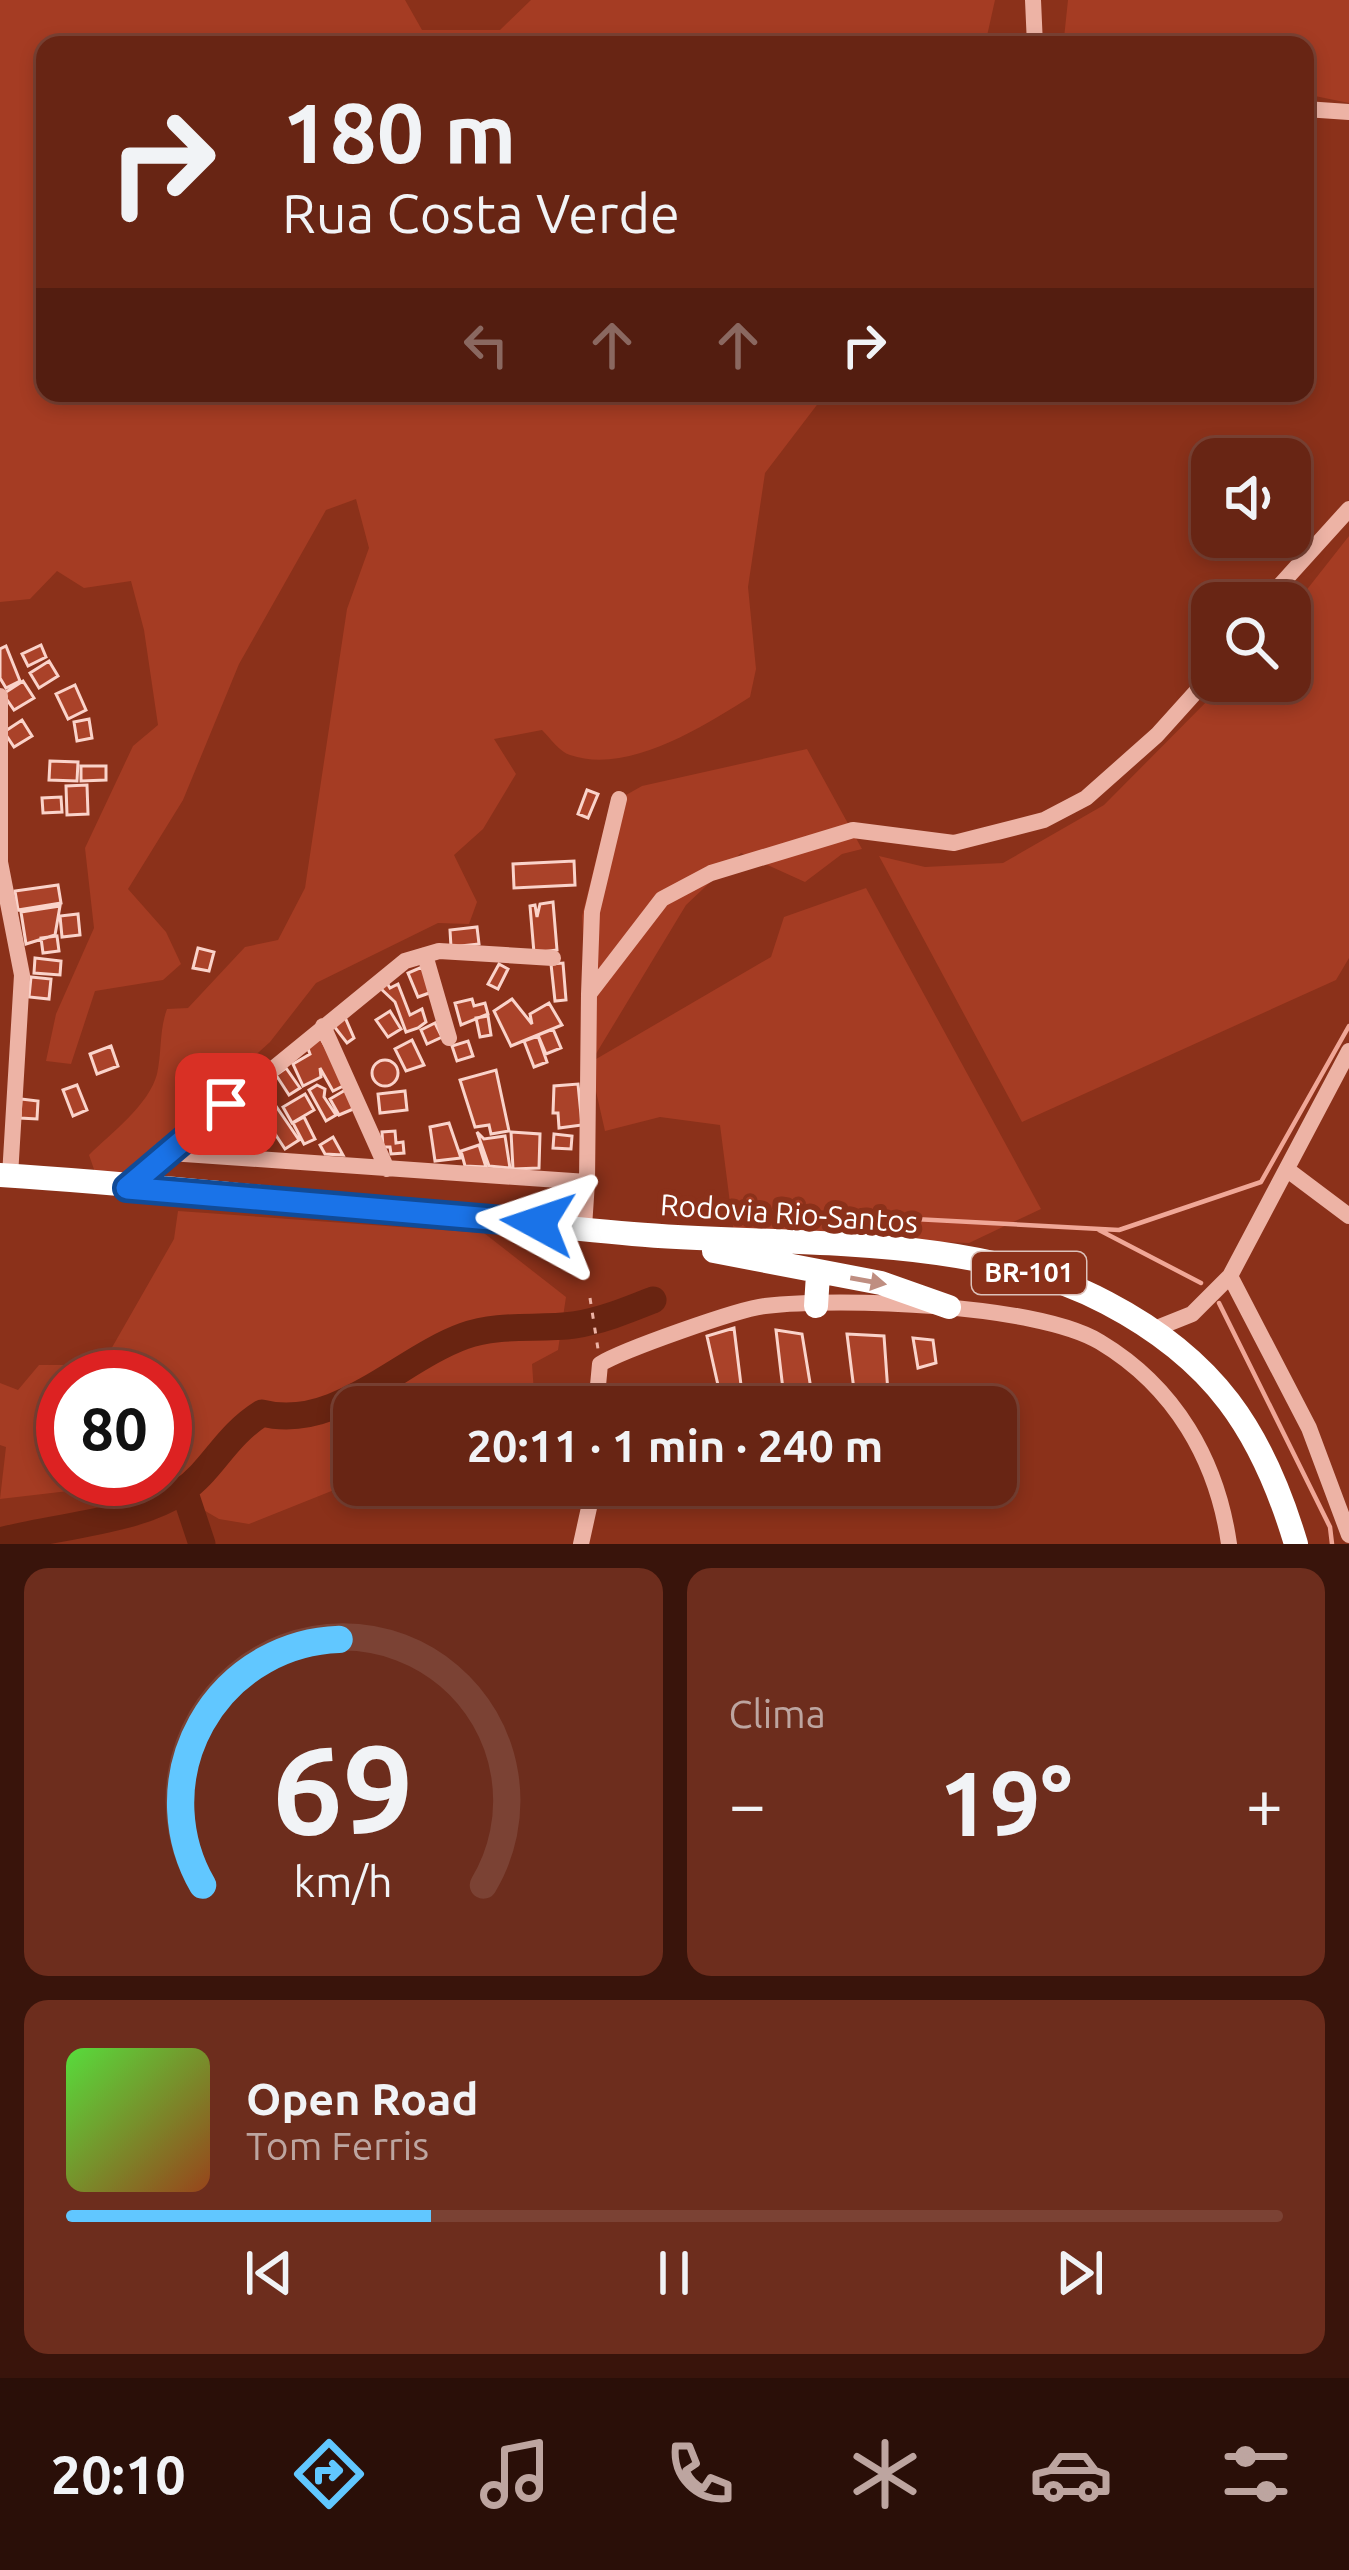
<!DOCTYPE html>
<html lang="pt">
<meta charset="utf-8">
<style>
body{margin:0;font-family:Ubuntu,sans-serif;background:#6d2d1d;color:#f1f3f6;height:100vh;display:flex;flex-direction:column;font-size:45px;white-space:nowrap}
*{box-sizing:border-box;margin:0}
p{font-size:39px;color:#bda5a0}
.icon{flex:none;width:66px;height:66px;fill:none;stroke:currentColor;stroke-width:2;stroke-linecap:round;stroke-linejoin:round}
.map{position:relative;height:1544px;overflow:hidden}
.sheet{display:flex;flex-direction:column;gap:24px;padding:24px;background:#39140b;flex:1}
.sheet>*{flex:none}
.top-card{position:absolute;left:36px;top:36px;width:1278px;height:366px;border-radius:24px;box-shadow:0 6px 18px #0003,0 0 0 3px #7b4234;background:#682514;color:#f1f3f6;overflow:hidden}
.controls{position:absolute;left:1191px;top:438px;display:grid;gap:24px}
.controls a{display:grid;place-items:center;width:120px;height:120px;border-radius:24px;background:#682514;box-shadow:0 6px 18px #0003,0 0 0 3px #7b4234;font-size:60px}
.speed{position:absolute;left:36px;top:1350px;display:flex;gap:24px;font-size:60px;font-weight:700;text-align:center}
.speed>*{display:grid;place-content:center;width:156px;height:156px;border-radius:50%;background:#682514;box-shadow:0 6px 18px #0003,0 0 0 3px #7b4234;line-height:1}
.speed .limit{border:18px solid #d22;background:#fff;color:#111}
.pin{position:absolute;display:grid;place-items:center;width:102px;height:102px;color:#fff;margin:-51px;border-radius:24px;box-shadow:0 6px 18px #0006}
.me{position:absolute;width:132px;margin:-66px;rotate:275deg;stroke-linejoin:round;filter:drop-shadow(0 0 9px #0008)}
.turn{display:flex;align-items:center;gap:42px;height:252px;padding:0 48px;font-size:54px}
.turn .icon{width:156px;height:156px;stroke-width:2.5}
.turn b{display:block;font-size:84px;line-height:102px}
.lanes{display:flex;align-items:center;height:114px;padding:0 48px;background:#0003;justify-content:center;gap:60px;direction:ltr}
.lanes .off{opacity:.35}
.big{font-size:90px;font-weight:600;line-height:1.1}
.sheet .tile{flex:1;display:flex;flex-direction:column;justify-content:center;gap:18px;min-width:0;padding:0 42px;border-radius:24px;background:#6d2d1d}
.sheet .dial{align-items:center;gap:0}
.dial svg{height:312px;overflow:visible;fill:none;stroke:#7b4234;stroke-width:7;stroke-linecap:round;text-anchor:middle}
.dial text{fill:#f1f3f6;stroke:none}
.song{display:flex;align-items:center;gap:36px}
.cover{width:144px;height:144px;border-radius:18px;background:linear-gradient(135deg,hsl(110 70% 55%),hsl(20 70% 35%))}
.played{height:12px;border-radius:6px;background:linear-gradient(90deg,#61c7ff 30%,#7b4234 30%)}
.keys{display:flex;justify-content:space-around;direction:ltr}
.heat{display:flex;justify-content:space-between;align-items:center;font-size:66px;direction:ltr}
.sheet .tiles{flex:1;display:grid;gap:24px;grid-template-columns:1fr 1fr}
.tile:last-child{grid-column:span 2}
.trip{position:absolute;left:333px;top:1386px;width:684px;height:120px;border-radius:24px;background:#682514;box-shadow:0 6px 18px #0003,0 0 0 3px #7b4234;font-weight:600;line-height:120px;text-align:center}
.dock{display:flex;height:192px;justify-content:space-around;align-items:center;background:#2a0f08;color:#bda5a0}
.dock .icon{width:84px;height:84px}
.dock .selected{color:#61c7ff}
.dock b{font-size:54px;color:#f1f3f6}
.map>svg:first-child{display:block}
.green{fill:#a53c23;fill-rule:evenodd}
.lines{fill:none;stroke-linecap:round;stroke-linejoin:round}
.stream{stroke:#f0a797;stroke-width:4.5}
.river{stroke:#692411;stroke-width:27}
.building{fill:#aa4229;stroke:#fad3ca;stroke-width:3}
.path{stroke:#edb3a5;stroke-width:3;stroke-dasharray:6 9;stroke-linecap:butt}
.minor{stroke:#edb3a5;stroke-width:16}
.highway{stroke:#fff;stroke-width:24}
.oneway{fill:#bf8e81}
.route-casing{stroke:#114b97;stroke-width:30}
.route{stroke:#1a73e8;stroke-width:21}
.labels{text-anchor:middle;stroke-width:12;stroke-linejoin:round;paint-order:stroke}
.shield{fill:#8b311a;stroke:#dcc1ba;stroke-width:3}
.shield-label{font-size:27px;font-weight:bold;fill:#fff}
.street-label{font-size:30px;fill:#fff;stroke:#8b311a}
</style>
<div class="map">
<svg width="1349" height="1544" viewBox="0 0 1349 1544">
<rect width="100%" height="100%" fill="#8b311a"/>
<path class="green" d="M0 0H405L422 30H500L531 0H995L985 45H45V393H826L765 473 748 587 756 669 750 697C704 726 628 775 570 755 560 752 550 738 542 730L494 739 516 774 483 829 454 855 477 902 469 924 438 923 316 983 270 1042 124 1174 96 1175 89 1155C111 1133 149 1105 157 1074 162 1052 159 1031 167 1009L188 1008 245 947 278 940 305 888 347 609 369 548 356 499 326 510 239 664 183 800 128 889 166 932 181 964 163 980 95 991 71 1064 46 1061 56 1014 94 928 85 848 133 746 158 725 144 630 131 581 84 588 57 571 30 599 0 602Z
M1068 0H1349V103L1305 94V45H1072L1064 38Z
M1349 536V958L1336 980 1022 1122 879 856 925 867 1003 863 1104 805 1227 681H1290V611Z
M807 749 862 849 842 854 805 882 741 853 686 905 591 1062 771 957 784 917 866 888 1041 1209 969 1243 734 1234 720 1125 660 1117 605 1131 590 1065 582 916 610 804 642 786Z
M178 1211 484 1233 566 1297 558 1350 532 1364 535 1407H354V1482L249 1524 219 1519 154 1481 0 1499 6 1447 0 1445V1383L18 1390 39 1365H102L174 1239ZM165 1377V1479H63V1377Z"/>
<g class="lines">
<path class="stream" d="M763 1211 1119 1230 1261 1182 1349 1026
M1099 1230 1201 1283
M1219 1303 1330 1527 1332 1544"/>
<path class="river" d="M184 1490 202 1544
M0 1541C55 1526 136 1522 182 1491 212 1471 225 1436 262 1413 335 1432 400 1359 464 1336 500 1323 537 1330 574 1325 601 1321 628 1310 653 1300"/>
</g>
<path class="building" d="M41 645 46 657 28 666 22 654Z
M6 646 20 681 6 688 0 678V649Z
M49 661 58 676 39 688 30 673Z
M23 681 34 698 14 710 3 694Z
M75 685 86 710 68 719 56 694Z
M89 719 92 738 77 741 74 722Z
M22 720 32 736 14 747 4 732Z
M50 761 78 762 77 781 49 780Z
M81 766H106V780L81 781Z
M87 785 88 814 67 815 66 786Z
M587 790 598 794 588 818 578 814Z
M61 797 62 812 43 813 42 798Z
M574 861 575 885 514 888 513 864Z
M58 885 61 903 18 910 15 891Z
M553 902 557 950 534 953 530 906 535 905 537 917 540 904Z
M60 906 55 935 26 944 21 912Z
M78 914 80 935 62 937 60 916Z
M477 927 479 944 451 947 450 930Z
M57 936 59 951 43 953 41 938Z
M198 948 214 952 209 971 193 968Z
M35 958 61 961 60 975 34 973Z
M563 963 566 1000 555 1001 551 964Z
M499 964 508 969 498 989 488 984Z
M422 967 432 992 418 997 408 973Z
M31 977 51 979 49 999 29 997Z
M387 983 390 988 398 984 410 1015 422 1009 426 1022 418 1028 406 1032 395 1002 379 987Z
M472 999 474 1006 485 1003 488 1014 461 1025 455 1003Z
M512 999 532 1024 530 1014 549 1003 562 1025 511 1046 494 1011Z
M390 1011 401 1029 388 1037 376 1020Z
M344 1015 354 1038 347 1043 333 1025Z
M488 1016 491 1035 480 1037 476 1018Z
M435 1023 442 1037 427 1044 421 1030Z
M553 1029 561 1048 546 1054 538 1035Z
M538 1036 547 1062 534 1067 524 1041Z
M320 1037 347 1084 333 1091 320 1068 321 1077 303 1086 293 1064 310 1054 307 1046Z
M412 1040 424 1065 406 1071 395 1049Z
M468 1041 473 1056 457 1061 452 1046Z
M111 1046 118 1066 97 1074 90 1054Z
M372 1073a13 13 0 1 1 26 0a13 13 0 1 1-26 0Z
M286 1068 300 1088 289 1095 276 1075Z
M496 1070 509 1131 491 1134 489 1125 475 1127 460 1080Z
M578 1084 582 1125 559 1128 558 1113H553L554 1086Z
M77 1085 87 1110 73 1116 63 1090Z
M317 1085 325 1089 324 1097 336 1115 326 1121 309 1090Z
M263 1087 299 1140 285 1149 250 1096Z
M347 1089 358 1107 339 1115 330 1099Z
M405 1091 407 1110 380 1113 378 1094Z
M305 1094 314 1110 292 1123 283 1107Z
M21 1099 38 1101 37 1119 20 1118Z
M248 1101 272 1137 257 1147 233 1111Z
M228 1115 251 1146H230L224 1139 204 1145 197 1137Z
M304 1117 315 1139 304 1144 293 1123Z
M449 1123 461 1158 435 1161 430 1127Z
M395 1131 396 1143 403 1142 404 1153 391 1154 390 1147H383L382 1132Z
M477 1132 484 1139 505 1136 510 1168 489 1166Z
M511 1132 540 1134 539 1168 513 1169Z
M554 1134 572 1136 571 1149 553 1148Z
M333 1137 343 1155 325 1154 320 1145Z
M479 1145 486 1167 465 1166 461 1151Z
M734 1328 742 1393 720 1394 707 1336Z
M776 1330 802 1334 812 1395 784 1398Z
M847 1334 884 1336 889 1407 856 1406Z
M913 1338 933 1340 936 1363 918 1368Z"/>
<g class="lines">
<path class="path" d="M590 1298 598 1349"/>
<path class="minor" d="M1033 0 1035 45
M1305 109 1349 112
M1264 603 1349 509
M0 696V863
M0 862 22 975 10 1176
M425 955 449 1038
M589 994 592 912 619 799
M323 1026 387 1169
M170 1153 405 961 439 951 553 958
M1289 1171 1349 1216
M587 1182 589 994 662 899 711 873 853 830 954 843 1044 820 1086 798 1157 735 1212 674
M127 1187 170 1153 587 1182 584 1227
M1230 1276 1309 1428 1349 1535
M1152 1330 1192 1314 1230 1276 1349 1051
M596 1407 600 1364C623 1350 738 1309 765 1306 840 1297 1037 1304 1100 1342 1175 1387 1217 1460 1229 1544
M581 1544 594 1485"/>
<path class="highway" d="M0 1175C211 1189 423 1215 633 1234 783 1247 972 1231 1107 1303 1214 1359 1262 1430 1296 1544
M714 1251 881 1283 949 1307
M816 1306 818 1274"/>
</g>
<defs><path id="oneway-solid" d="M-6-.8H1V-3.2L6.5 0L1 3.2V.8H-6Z" transform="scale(3)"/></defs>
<use class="oneway" href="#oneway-solid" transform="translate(868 1281) rotate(10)"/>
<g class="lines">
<g class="route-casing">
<path id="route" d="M226 1104 127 1188 538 1223"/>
</g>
<use href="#route" class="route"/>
</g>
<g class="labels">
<rect class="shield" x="972" y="1252" width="114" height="42" rx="9"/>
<g class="shield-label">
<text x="1029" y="1282">BR-101</text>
</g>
<g class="street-label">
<text transform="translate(789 1214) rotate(4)" y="10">Rodovia Rio-Santos</text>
</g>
</g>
</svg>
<div class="controls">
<a><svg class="icon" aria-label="sound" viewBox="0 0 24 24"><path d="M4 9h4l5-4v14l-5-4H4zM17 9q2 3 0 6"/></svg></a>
<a><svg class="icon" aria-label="search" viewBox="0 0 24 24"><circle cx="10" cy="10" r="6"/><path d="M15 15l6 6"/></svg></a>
</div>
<div class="speed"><div class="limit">80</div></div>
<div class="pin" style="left:226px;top:1104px;background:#d93025"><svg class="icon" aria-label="arrive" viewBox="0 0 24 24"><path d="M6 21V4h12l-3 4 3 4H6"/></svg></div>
<svg class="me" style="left:538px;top:1223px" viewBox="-20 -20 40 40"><path d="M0-17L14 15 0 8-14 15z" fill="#1a73e8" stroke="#fff" stroke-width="4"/></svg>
<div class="trip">20:11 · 1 min · 240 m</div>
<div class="top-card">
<div class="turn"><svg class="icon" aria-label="right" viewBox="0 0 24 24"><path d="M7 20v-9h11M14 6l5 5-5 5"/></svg><div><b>180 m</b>Rua Costa Verde</div></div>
<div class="lanes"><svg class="icon off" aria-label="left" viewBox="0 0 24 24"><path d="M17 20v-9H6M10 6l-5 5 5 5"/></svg><svg class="icon off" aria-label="ahead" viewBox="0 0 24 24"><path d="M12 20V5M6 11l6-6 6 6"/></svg><svg class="icon off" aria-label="ahead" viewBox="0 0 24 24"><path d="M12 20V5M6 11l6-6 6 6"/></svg><svg class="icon" aria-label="right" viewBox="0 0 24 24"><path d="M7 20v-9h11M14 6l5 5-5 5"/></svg></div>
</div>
</div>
<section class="sheet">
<div class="tiles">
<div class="tile dial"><svg viewBox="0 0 100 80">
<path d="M14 69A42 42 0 1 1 86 69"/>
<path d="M14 69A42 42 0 0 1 49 6" stroke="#61c7ff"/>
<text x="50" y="56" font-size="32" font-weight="700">69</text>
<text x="50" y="72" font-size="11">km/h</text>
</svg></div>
<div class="tile"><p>Clima</p>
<div class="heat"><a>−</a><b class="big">19°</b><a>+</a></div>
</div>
<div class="tile">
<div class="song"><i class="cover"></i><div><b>Open Road</b><p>Tom Ferris</p></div></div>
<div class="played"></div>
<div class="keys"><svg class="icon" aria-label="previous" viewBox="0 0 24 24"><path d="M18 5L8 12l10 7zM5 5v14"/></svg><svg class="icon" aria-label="pause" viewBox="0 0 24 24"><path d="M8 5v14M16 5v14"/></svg><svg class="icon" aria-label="next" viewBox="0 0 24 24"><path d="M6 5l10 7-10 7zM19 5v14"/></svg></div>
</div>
</div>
</section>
<nav class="dock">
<b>20:10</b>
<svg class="icon selected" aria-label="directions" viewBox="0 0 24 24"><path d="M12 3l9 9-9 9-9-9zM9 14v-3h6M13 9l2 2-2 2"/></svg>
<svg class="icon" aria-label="music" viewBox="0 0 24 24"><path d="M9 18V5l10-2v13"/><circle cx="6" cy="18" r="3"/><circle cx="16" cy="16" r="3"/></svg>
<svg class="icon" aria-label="phone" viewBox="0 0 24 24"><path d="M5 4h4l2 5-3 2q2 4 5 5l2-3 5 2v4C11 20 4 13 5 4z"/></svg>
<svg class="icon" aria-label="climate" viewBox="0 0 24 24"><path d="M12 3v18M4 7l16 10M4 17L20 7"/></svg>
<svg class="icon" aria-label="car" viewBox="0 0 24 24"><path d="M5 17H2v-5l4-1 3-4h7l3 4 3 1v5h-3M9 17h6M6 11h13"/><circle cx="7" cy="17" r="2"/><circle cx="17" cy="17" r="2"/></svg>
<svg class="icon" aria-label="filters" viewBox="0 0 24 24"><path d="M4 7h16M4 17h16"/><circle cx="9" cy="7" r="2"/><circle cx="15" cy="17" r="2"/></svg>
</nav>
